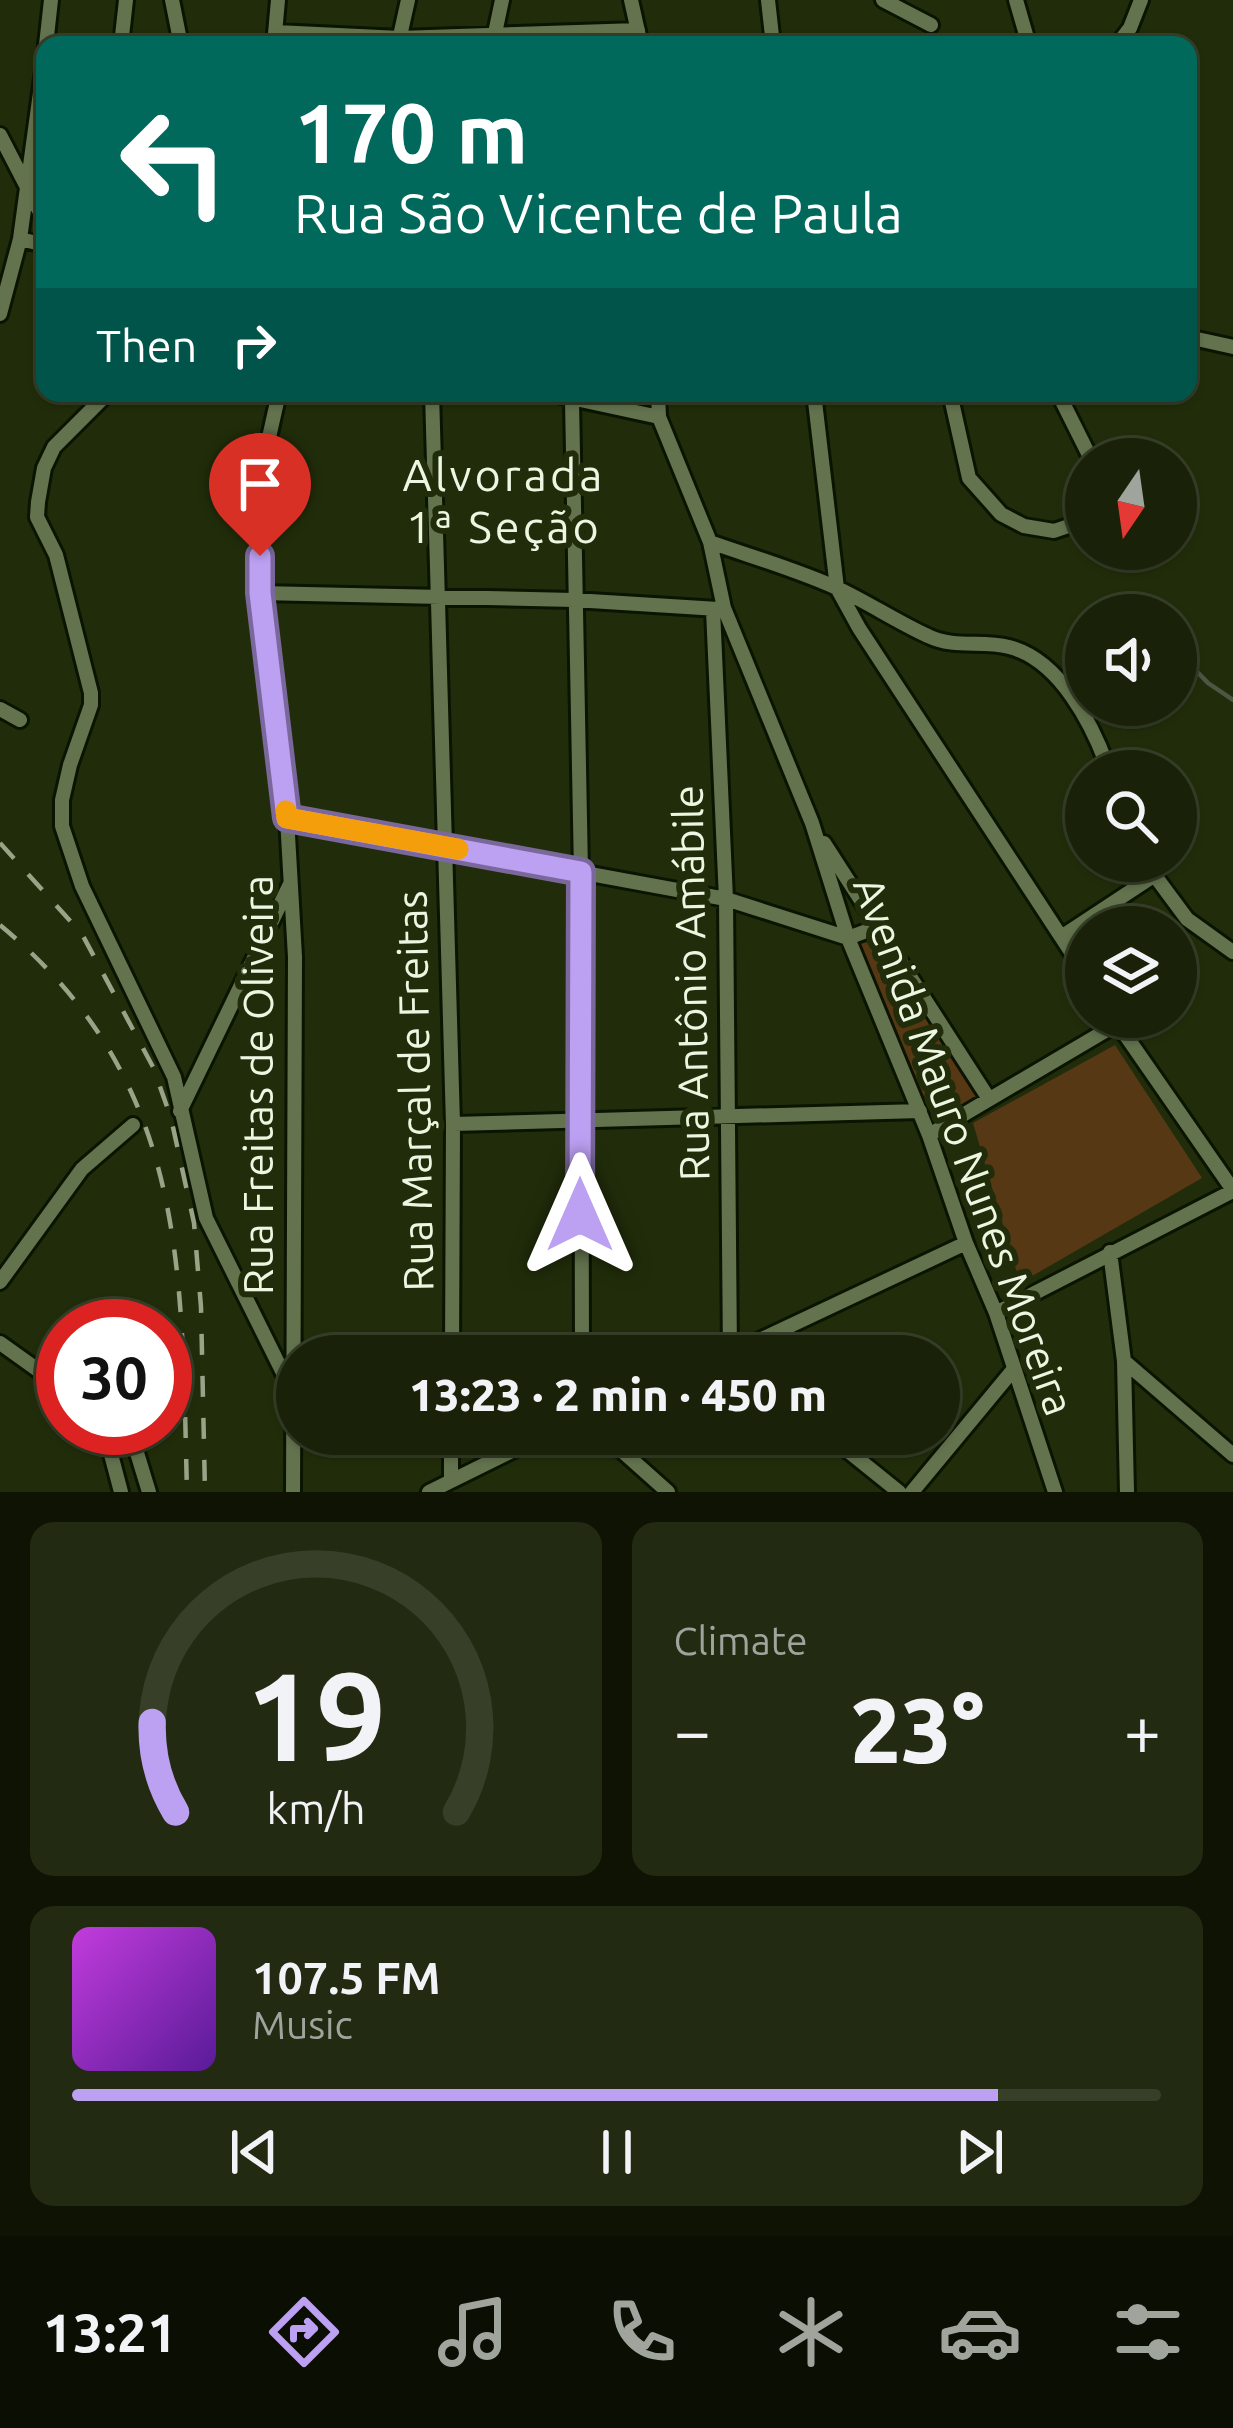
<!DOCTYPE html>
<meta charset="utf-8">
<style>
body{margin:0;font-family:Ubuntu,sans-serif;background:#222a12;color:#f1f3f6;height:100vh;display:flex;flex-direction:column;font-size:45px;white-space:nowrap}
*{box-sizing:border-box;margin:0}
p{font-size:39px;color:#9fa49c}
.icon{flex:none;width:66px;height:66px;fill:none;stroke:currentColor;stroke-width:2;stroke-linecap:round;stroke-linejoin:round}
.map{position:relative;height:1492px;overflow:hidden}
.panel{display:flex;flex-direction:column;gap:30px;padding:30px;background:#0e1304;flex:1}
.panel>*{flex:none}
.hud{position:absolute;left:36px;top:36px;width:1161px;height:366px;border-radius:24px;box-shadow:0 3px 9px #0004,0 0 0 3px #373f29;background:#00695c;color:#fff;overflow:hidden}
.needle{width:78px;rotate:193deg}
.tools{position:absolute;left:1065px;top:438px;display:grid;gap:24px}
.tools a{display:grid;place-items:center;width:132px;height:132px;border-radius:50%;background:#192208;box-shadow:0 3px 9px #0004,0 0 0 3px #373f29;font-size:60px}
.speed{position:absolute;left:36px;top:1299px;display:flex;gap:24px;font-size:60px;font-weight:700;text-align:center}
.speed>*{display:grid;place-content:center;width:156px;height:156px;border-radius:50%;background:#192208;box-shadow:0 3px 9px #0004,0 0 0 3px #373f29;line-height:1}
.speed .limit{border:18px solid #d22;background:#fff;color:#111}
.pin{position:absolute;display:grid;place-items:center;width:102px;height:102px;color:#fff;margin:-123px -51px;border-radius:50% 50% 50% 0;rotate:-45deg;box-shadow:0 0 12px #0007}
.pin .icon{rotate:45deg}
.me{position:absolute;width:132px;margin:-66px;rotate:0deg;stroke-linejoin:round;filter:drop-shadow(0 0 9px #0008)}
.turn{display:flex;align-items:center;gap:42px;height:252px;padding:0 60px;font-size:54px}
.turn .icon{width:156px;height:156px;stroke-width:2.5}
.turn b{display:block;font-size:84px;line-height:102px}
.then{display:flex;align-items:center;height:114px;padding:0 60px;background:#0003;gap:24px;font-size:45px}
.big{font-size:90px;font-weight:800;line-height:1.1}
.panel .tile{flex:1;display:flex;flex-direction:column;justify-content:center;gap:18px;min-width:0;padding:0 42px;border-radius:24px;background:#222a12}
.panel .dial{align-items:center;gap:0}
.dial svg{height:312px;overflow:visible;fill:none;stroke:#373f29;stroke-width:7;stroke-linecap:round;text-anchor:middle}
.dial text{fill:#f1f3f6;stroke:none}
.song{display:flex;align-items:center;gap:36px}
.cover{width:144px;height:144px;border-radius:18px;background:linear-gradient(135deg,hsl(290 70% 55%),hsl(270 70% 35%))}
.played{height:12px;border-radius:6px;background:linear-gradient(90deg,#bca0f2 85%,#373f29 85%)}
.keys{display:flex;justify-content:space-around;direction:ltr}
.heat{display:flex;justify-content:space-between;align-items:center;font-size:66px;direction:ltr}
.panel .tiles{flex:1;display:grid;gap:30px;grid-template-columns:1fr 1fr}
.tile:last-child{grid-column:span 2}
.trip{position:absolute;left:276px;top:1335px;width:684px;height:120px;border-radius:60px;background:#192208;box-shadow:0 3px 9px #0004,0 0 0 3px #373f29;font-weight:800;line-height:120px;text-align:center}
.tabs{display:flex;height:192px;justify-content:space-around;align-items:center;background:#0a0e03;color:#9fa49c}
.tabs .icon{width:84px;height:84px}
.tabs .selected{color:#bca0f2}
.tabs b{font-size:54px;color:#f1f3f6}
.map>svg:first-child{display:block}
.green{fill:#573814}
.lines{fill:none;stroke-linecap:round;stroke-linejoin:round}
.stream{stroke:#4c5644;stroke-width:4.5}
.minor-casing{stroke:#0b1400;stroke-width:20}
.minor{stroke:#63734e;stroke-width:14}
.rail{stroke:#98a388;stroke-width:4.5;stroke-dasharray:21 21;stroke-linecap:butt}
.route-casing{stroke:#7a689d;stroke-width:30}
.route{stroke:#bca0f2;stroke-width:21}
.slow{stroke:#f59e0b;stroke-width:21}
.labels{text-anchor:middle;stroke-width:12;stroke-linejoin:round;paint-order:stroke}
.street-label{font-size:42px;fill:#ecf6e1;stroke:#212d0a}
.neighbourhood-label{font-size:45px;letter-spacing:3px;fill:#ecf6e1;stroke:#212d0a}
</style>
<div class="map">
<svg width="1233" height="1492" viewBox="0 0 1233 1492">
<rect width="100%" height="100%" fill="#212d0a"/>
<path class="green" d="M876 940 982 1099 932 1128 857 945Z
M1115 1045 1202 1178 1020 1283 973 1123Z"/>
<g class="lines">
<path class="stream" d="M1176 650 1208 683 1233 700"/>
<g class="minor-casing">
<path id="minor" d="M172 0 181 45
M631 0 641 45
M768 0 773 45
M883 0 931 25
M1016 0 1029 45
M276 32 400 38 638 30
M495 33 502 0
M46 45 51 0
M121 45 126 0
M274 45 278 0
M398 45 408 0
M1117 45 1130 28 1141 0
M0 135 45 222
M20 239 45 245
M0 314 20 239 45 56
M1188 337 1233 347
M108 393 54 447 44 468 38 502 37 517 56 555 91 693V705L70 765 62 800V826L82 886 174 1077 206 1218 289 1385
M279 393 259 482 260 593 287 818 295 957 293 1492
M432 393 453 1124 452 1356
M548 393 659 417
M658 393 659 417 710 542 724 608 812 823 848 938 929 1135 966 1243 996 1313 1055 1492
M814 393 837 588 859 628 1086 975
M950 393 969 478 1001 514 1024 526 1054 531 1086 520
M1058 393 1091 459
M572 401 581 872 582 1356
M710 542C752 557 798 570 839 589 869 603 897 622 928 636 955 649 981 640 1009 647 1060 660 1093 725 1109 771
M260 593 574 600 718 609
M713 610 726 899 730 1356
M0 709 20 720
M287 818 726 899 848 938 877 927
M824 843 989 1099
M1144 861 1187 919 1233 952
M1061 937 1152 877
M1113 1017 1233 1190
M180 1111 290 884
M453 1124 920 1111
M929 1135 1117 1024
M1110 1252 1124 1361 1127 1492
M0 1282 82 1169 133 1125
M996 1313 1233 1191
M141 1317 150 1326
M0 1343 63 1388
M726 1356 966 1243
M1124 1361 1233 1455
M104 1428 121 1492
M116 1428 134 1443 149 1492
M603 1434 668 1492
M827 1434 899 1492
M451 1480V1434
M429 1492 546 1434
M912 1492 1013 1370"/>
</g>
<use href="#minor" class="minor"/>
<path class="rail" d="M0 843 82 934 153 1067 171 1118 194 1223 201 1307 205 1492
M0 925C189 1082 181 1268 187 1492"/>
</g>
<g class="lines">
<g class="route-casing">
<path id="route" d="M260 556V593L287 818 581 872 580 1215"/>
</g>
<use href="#route" class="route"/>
<path class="slow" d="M286 811 287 818 458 849"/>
</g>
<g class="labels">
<g class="street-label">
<text transform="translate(691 983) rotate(-91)" y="15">Rua Antônio Amábile</text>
<text transform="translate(258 1085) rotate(-90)" y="15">Rua Freitas de Oliveira</text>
<text transform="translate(415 1091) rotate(-91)" y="15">Rua Marçal de Freitas</text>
<text transform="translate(964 1146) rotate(70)" y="15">Avenida Mauro Nunes Moreira</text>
</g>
<g class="neighbourhood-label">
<text x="504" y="491">Alvorada<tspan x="504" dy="52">1ª Seção</tspan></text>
</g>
</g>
</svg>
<div class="tools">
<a><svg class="needle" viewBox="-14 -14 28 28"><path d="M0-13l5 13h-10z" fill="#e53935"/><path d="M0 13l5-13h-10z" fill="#9fa49c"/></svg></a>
<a><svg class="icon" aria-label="sound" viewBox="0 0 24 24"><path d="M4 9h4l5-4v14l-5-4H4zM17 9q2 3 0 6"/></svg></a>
<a><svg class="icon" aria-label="search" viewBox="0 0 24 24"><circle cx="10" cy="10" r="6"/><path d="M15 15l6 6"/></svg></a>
<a><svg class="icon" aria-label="layers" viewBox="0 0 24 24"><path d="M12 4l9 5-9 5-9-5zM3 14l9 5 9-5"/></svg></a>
</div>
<div class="speed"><div class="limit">30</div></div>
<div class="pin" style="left:260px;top:556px;background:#d93025"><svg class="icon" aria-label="arrive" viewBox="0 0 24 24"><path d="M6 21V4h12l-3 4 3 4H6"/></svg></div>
<svg class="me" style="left:580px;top:1215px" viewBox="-20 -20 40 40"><path d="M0-17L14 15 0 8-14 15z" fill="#bca0f2" stroke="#fff" stroke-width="4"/></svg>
<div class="trip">13:23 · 2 min · 450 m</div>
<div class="hud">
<div class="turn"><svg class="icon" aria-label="left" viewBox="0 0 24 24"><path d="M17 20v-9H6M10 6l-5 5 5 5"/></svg><div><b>170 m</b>Rua São Vicente de Paula</div></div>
<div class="then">Then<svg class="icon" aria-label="right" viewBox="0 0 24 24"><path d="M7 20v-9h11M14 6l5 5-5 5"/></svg></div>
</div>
</div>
<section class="panel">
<div class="tiles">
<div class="tile dial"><svg viewBox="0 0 100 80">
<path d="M14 69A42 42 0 1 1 86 69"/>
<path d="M14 69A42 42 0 0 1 8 46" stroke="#bca0f2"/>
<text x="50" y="56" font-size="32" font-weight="700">19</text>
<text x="50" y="72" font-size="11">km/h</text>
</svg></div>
<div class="tile"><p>Climate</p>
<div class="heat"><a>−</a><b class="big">23°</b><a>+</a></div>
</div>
<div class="tile">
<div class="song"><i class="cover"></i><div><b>107.5 FM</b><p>Music</p></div></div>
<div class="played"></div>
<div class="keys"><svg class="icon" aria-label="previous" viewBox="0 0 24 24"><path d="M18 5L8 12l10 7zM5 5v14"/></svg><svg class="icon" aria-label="pause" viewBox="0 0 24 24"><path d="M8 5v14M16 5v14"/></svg><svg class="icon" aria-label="next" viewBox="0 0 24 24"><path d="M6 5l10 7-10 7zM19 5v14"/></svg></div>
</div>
</div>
</section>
<nav class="tabs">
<b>13:21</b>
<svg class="icon selected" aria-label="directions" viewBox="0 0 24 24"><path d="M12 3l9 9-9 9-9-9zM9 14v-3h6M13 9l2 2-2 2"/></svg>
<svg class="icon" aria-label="music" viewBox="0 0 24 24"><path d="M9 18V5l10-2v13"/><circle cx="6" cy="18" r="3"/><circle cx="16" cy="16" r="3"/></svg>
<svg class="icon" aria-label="phone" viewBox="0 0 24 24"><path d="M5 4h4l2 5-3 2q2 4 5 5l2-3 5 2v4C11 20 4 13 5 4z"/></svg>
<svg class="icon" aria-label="climate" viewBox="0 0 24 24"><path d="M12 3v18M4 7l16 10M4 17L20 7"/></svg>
<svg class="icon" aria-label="car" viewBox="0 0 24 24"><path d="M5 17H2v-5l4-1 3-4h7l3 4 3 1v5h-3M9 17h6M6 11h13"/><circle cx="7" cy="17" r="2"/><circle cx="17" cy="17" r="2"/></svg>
<svg class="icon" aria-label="filters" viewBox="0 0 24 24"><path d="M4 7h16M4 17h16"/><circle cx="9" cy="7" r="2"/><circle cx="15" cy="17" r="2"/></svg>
</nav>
